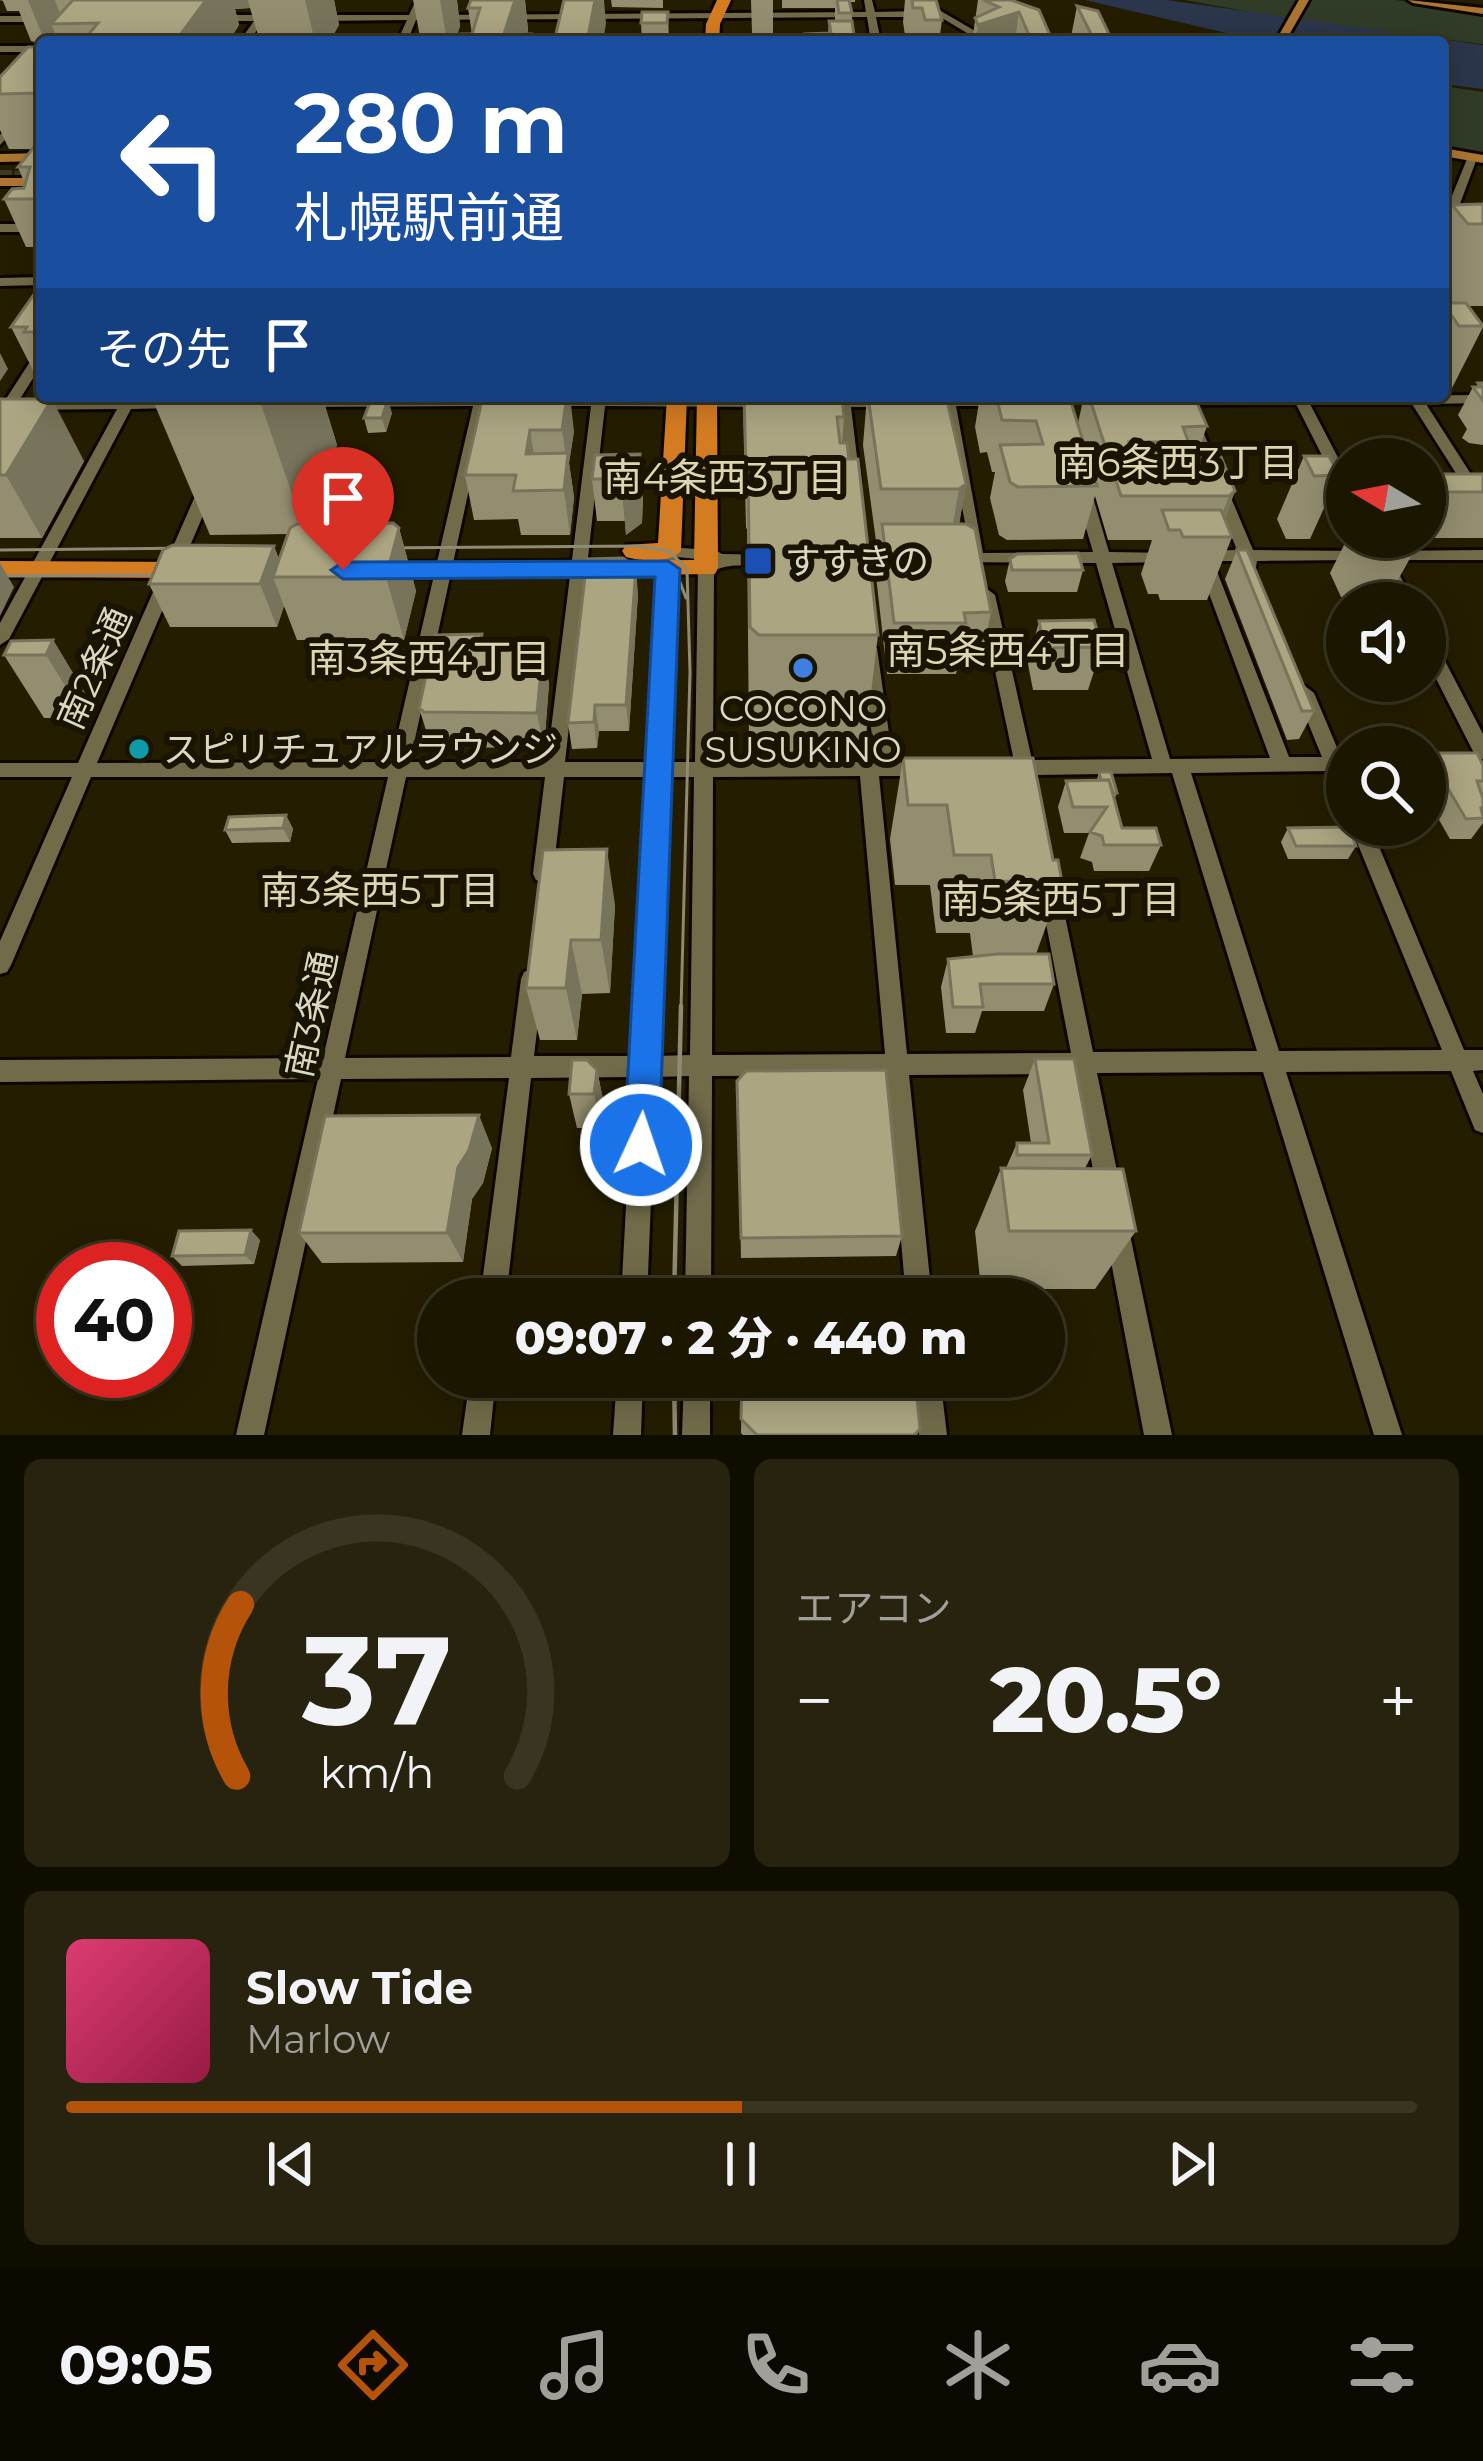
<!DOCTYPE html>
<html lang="ja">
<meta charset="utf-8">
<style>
body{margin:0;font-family:Montserrat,"Noto Sans JP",sans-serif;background:#28230f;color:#f1f3f6;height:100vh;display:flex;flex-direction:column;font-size:45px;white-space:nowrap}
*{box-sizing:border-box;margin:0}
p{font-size:39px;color:#a09f99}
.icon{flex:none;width:66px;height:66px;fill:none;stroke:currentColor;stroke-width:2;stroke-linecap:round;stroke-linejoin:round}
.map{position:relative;height:1435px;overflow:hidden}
.side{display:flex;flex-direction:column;gap:24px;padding:24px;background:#0f0c00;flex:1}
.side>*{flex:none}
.top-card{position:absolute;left:36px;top:36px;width:1413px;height:366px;border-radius:12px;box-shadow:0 6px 30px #0003,0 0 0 3px #393522;background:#1a4fa0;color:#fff;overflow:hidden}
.needle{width:78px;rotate:280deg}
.buttons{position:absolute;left:1326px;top:438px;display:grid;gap:24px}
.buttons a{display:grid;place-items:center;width:120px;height:120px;border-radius:50%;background:#1b1600;box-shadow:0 6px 30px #0003,0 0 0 3px #393522;font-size:60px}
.speed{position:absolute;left:36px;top:1242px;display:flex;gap:24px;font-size:60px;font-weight:700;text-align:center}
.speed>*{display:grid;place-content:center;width:156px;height:156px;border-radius:50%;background:#1b1600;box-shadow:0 6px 30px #0003,0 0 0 3px #393522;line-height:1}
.speed .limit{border:18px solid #d22;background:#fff;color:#111}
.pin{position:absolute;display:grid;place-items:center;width:102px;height:102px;color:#fff;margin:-123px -51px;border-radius:50% 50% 50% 0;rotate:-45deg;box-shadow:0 0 12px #0007}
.pin .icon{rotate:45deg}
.me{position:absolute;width:132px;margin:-66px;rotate:3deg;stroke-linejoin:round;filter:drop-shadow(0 0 9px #0008)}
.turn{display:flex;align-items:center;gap:42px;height:252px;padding:0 60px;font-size:54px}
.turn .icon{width:156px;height:156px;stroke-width:2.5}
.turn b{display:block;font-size:84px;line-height:102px}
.then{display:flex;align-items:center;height:114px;padding:0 60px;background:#0003;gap:24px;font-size:45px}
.big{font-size:90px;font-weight:800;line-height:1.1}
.side .card{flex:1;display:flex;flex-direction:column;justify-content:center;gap:18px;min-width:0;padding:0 42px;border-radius:18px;background:#28230f}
.side .dial{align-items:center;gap:0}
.dial svg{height:312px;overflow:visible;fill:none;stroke:#393522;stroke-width:7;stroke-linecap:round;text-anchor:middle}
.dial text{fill:#f1f3f6;stroke:none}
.song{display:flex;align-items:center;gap:36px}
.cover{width:144px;height:144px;border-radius:18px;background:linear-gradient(135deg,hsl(340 70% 55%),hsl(340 70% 35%))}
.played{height:12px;border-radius:6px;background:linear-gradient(90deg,#b45309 50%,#393522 50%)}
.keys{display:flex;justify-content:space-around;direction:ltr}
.heat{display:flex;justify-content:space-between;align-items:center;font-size:66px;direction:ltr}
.side .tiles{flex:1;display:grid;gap:24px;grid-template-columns:1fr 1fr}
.card:last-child{grid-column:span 2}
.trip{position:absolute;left:417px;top:1278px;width:648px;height:120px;border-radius:60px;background:#1b1600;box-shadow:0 6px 30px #0003,0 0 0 3px #393522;font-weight:800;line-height:120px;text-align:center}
.tabs{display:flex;height:192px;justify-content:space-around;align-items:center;background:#0b0900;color:#a09f99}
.tabs .icon{width:84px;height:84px}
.tabs .on{color:#b45309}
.tabs b{font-size:54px;color:#f1f3f6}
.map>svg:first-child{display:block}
.green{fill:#303c28}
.water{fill:#2b364c}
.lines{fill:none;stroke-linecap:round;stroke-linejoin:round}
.minor-tunnel-far1{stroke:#3f391e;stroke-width:10;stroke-dasharray:10 4.5;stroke-linecap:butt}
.minor-tunnel{stroke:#3f391e;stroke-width:12;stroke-dasharray:12 6;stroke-linecap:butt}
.minor-casing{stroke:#0d0700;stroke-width:6}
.major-casing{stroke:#0d0700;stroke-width:6}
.highway-casing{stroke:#0d0700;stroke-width:6}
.minor{fill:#726b4a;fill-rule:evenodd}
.major{fill:#ad7532;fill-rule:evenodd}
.highway{fill:#d47c22;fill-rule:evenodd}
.tram-far1{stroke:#8e8a73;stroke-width:3}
.tram{stroke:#8e8a73;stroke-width:4.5}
.wall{fill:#948e70}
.shaded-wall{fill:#78745b}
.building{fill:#aca582;stroke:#78745b;stroke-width:3;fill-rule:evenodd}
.route{fill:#1a73e8;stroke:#114b97;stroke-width:3}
.transit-dot{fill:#1a4fb4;stroke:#191400;stroke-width:4.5}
.shop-dot{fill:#3f7fe0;stroke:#191400;stroke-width:4.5}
.culture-dot{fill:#0f9aa8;stroke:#191400;stroke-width:4.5}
.labels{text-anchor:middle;stroke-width:12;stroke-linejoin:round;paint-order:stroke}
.poi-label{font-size:36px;fill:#dad7c5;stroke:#191400;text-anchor:start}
.street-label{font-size:36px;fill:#dad7c5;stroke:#191400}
.neighbourhood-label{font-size:39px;fill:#ded6b2;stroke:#191400}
</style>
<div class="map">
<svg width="1483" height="1435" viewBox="0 0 1483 1435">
<rect width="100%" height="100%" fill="#241d00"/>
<path class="green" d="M1185 0H1396L1483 14V44L1305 22Z
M1443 86 1483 92V156L1443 148Z"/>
<path class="water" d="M1085 0H1167L1483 45V89L1443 84V42H1265Z"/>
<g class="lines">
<path class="minor-tunnel-far1" d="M0 176H42"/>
<path class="minor-tunnel" d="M0 176H42"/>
<g class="minor-casing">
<path id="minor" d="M268 0H276L266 15 282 18 263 21 249 42H239L254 21H215L210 18 215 15H257Z
M416 0H424L418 15 866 12 864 0H872L875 12 925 11 930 14 925 17H876L881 42H871L867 17 416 20 407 42H397L407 20 317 21 312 18 317 15H409Z
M912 0H922L994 42H982Z
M0 16H43L48 19 43 22H0Z
M0 46H42V52H0Z
M42 91V100L0 145V135Z
M1467 159 1476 161 1449 233 1443 237V218Z
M0 224H42V232H0Z
M42 277V285L0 286V278Z
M42 350V364L18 402 122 400 124 396H138L136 400H175L182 404 175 408 131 409 9 639 0 645V623L117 409 12 410 5 421 0 422V402H4L37 351Z
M1483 395V403L1426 404 1483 493V510L1478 508 1412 404H1310L1347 475V494L1339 489 1296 404 1175 405 1168 401 1175 397Z
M475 396 505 398 512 402 505 406H487L410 762H547L591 406H551L546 405V399L606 396 768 400 770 403 763 407 605 406 565 762H650L663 547 715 550 722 554 776 555 778 559C761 571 734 560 714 571L713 762H875L862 652 865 648H877L893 762 932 764 934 769 932 774 925 776H879L907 1054 1071 1053 1038 882 1041 876 1048 874 1055 876 1058 882 1093 1052 1257 1051 1172 773 1035 775 1034 784H1020L1017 775 1006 773 1004 768 1006 763 1014 761 979 595 987 589 995 595 1032 760 1152 759 1096 563 954 562 952 558 954 554 971 553 942 406 918 405V399L940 396 1003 398 1010 402 1003 406H956L983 553 1093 552 1076 494 1084 489 1092 494 1109 552 1172 553 1174 557 1166 562 1112 563 1170 759 1270 758 1197 561 1192 556 1200 551 1237 550 1185 422 1187 419 1192 418 1199 422 1253 550 1364 551 1366 555 1358 560 1257 561 1256 567H1244L1241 561H1213L1289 757H1322L1296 693 1305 686 1314 693 1341 757H1347V802L1340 799 1328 771 1191 773 1279 1051 1442 1050 1350 825H1370L1464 1050H1483V1070L1473 1071 1483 1094V1133L1475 1130 1451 1071 1286 1072 1402 1435H1374L1263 1072 1097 1073 1121 1191 1117 1199 1109 1203 1101 1199 1097 1191 1075 1074 909 1075 932 1299H906L887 1075 712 1076 711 1299H685L689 1076 656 1077 647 1299H621L633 1077 531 1078 506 1299H480L509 1078 341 1079 264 1435H236L318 1079 0 1082V1060L323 1058 388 777H91L11 965 7 972 0 974V941L72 777H0V763H78L200 485 208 480 216 485 97 763 391 762 473 406 299 407 292 403 299 399ZM677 557 709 560 698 568 695 762H668ZM860 776 885 1054 712 1055 713 777ZM406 777H545L533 874 536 880 543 882 550 880 553 874 564 777H649L634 1056H534L543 979 540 972 532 969 524 972 521 979 511 1057 345 1058ZM668 777H694L690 1055 657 1056Z
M821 399H889L896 403 889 407H851L860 482 857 485 852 487 844 482 837 407 816 406V400Z
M1364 537H1380L1387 551 1483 550V560H1392L1414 603H1398Z
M1425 634 1434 640 1483 734V759L1476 757 1425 657Z
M1117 1218 1126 1221 1129 1230 1172 1435H1144L1105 1230 1108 1221Z
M470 1377H496L490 1435H462Z
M617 1377H643L641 1435H613Z
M684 1377H710V1435H682Z
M914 1377H940L947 1435H919Z"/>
</g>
<g class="major-casing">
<path id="major" d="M1299 0H1309L1285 42H1275Z
M1408 0 1483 8V14L1413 3Z
M1443 148 1483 155V163L1443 156Z
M42 153V161L0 162V154Z
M0 178H42V186H0Z"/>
</g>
<g class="highway-casing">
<path id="highway" d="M717 0H731L720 24 719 42H705L706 24Z
M667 396H687L681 551C670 564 641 561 626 557L622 551 626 545 658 543Z
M697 396H717L718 568 715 574 376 578 364 570 376 562 694 560Z
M0 561 188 562 200 570 188 578 0 577Z"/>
</g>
<use href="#minor" class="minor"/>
<use href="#major" class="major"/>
<use href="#highway" class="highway"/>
<path class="tram-far1" d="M372 548 637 546 669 551 687 569 690 672 681 1009
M0 550 198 548
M377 575 661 573 680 582 686 598
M0 576 185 575"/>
<path class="tram" d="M674 1299 681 1006
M674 1377 675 1435"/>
</g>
<path class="wall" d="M0 0H334L339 25 329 42H260L250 8 235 9 239 25 228 42H58L56 35 49 42H42V44L31 41 19 11H7L3 1Z
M413 0H457L460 26 458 32 459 38 472 34 468 8 471 0H525L528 30 527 34H531L532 42H421Z
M611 0H663V8L612 7Z
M751 0H773V36L752 33Z
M782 0H855V2H850L855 42H805V34H828L829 21H835V8H782Z
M905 0H936L942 20 939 42H906L903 22Z
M978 0H1011L1053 42H972Z
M1077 6 1110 36 1109 42H1070Z
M668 12 669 42H642L641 23Z
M42 47V247H26L4 199 24 188 25 184 18 167 32 149H9L0 130V77Z
M1483 204V306H1469L1483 327 1452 388H1443V224L1452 205Z
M42 283V388L11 327Z
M1478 383H1483V445L1469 443 1462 438 1467 429 1458 415 1473 387H1477Z
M151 396H322L337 445 309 524 399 528 416 591 404 640H297L284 606 277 627H170L149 584 274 546 279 560 288 534 210 535Z
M483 396 574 431 569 463 574 497 570 535H521L518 519 474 520 465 475Z
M743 396 844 417 842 443 878 635 864 751 757 752 749 744 747 529 746 528Z
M867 396 966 484 959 524 991 612 980 664H958L956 674H887L876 576 880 541H876L863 445Z
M980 396H1069L1078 423 1084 396H1194L1207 426 1198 452 1235 491 1225 518 1232 537 1207 600H1160L1158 594H1148L1141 574 1152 540H1108L1095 496 1083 539 1007 540 999 535 990 498 995 472H992L987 452 980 453 975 427Z
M0 399 84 461 42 538H0Z
M392 413 386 432 368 433 364 418Z
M595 455 643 496 642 523 626 535 625 521H597L592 479Z
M1304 456 1339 475 1310 539H1286L1277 519Z
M1425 474H1483V538H1404L1413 553 1389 596 1341 597 1330 573 1348 537H1425Z
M1237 550 1314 711 1299 739 1287 740 1225 579Z
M1010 559 1083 570 1077 592H1008L1005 581Z
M638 594 629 731H599L597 748 572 749 568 723Z
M1039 621 1102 647 1088 690H1033L1028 664Z
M482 634 486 649H543L549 684 544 748 434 747 430 743 419 708Z
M53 640 91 703 85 718H44L4 655Z
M1425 753 1483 765V792L1481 794 1483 823 1471 839H1450L1431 806H1425Z
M903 758 1053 860 1062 882 1036 954 1054 984 1044 1011H982L975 1033H946L941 987 948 959 973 957 970 933H936L930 885H895L890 839Z
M1099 772 1117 793 1114 800 1122 828 1161 845 1149 871H1094L1092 862 1080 858 1089 833H1064L1058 807 1066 781 1097 780Z
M286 815 293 829 290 842 232 843 225 830Z
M1288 828 1356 846 1348 859H1288L1281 842Z
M543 850 615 905 610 993 582 994 577 1040H540L526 988Z
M1035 1059 1092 1155 1085 1168 1136 1231 1095 1289H981L975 1231 1001 1168H1006L1017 1143H1031L1023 1090Z
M597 1070 604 1104 601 1128H577L569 1094Z
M737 1081 902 1236 896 1256 741 1258Z
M492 1148 483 1183 472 1199 463 1262 322 1263 299 1233Z
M260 1240 254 1264 182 1266 172 1256Z
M742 1377 920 1429 917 1435H743L741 1433Z"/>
<path class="shaded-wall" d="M28 0H55L64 24H51L56 35 49 42H45Z
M206 0H248L250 8 235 9 239 25 228 42H175Z
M305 0H334L339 25 329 42H315Z
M440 0H457L460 26 458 32 460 42H447Z
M515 0H525L528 30 524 42 504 34Z
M595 0H604L606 23 603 42H587Z
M1019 12 1015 42H975L978 25Z
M0 353 8 369 0 381Z
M258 396H322L337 445 306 534Z
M567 396H570L574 431 569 463 574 497 570 535 564 490 567 465 562 430Z
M52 399 84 461 42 538 6 475Z
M388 399 392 413 386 432 382 418Z
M530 430 537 474 526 454Z
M640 454 643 496 642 523 626 535 622 493Z
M966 484 957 536 950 541 959 489Z
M1235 491 1218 535 1213 537 1229 496Z
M399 528 416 591 404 640 386 577Z
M274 546 286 577H273L284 606 277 627 260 584Z
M0 563 14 587 0 616Z
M636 567 638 594 629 731 626 705Z
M53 640 91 703 85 718 46 655Z
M543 649 549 684 544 748 537 713Z
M595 705 599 731 597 748 594 722Z
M286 815 293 829 290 842 283 828Z
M607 849 615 905 610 993 601 940Z
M571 940 582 994 577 1040 566 988Z
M597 1070 604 1104 601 1128 594 1094Z
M479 1115 492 1148 483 1183 472 1199 463 1262 447 1233 458 1167Z
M251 1230 260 1240 254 1264 245 1255Z"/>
<path class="building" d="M73 0H206L175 42H82L98 23 51 24Z
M471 0H515L504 34H531L529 42H458L461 34H472L480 8H468Z
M564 0H595L587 42H554Z
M837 0H849L852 13H839Z
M912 0H936L942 20H925L922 8H913Z
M983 0H1011L1039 10 1053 42H1032L1019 12 978 25 975 18 999 7Z
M1077 6 1098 11 1110 36H1092Z
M642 12H668L667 23H641Z
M829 21H852L855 42H807L805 34 831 33Z
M28 47H42V93L0 94V77Z
M37 143H42V199H4L12 189 24 188 30 167H18Z
M1483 204V224H1468L1452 205Z
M42 283V332H24L27 327H11Z
M1443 303H1466L1483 326H1459Z
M1478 383H1483V401L1473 387H1481Z
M483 396H567L562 430H530L526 454 568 453 564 490 513 491 516 475H465Z
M744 396H842L844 417H837L840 443H847L849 459H760L748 468V470L746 469Z
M868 396H946L966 484 959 489H881Z
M989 396H1069L1097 486 1018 487 1010 482 1000 445 1043 444 1036 421 1002 420 997 400H990Z
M1089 396H1194L1207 426 1183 427 1192 452H1219L1235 491 1229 496H1121ZM1129 442H1175L1185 467 1137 469Z
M0 399H52L6 475H0Z
M371 399H388L382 418H364Z
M640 454 639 481 622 493 623 479H592L595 455Z
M1304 456H1329L1339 475 1314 476Z
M760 459H858L878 635H759L750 627 748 468Z
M1425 474H1483V492H1425Z
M1162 510H1221L1232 537H1183L1180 530H1169Z
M393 523 399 528 386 577H273L290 528 297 524Z
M882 524H966L975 529 991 612 964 613 966 623H894Z
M1355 537H1404L1413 553 1363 554Z
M173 545 274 546 260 584H149L163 550Z
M1237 550H1247L1314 711H1302Z
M1078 553 1083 570H1012L1010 559 1017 554Z
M623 558 636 567 626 705H595L594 722 568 723 587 559Z
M1094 620 1102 647 1044 648 1039 621Z
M482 634 479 649H543L537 713 424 712 419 708 435 635Z
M53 640 46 655H4L11 641Z
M1425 753H1477L1483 765V781H1477L1483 799V808H1481L1483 818 1466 819 1446 785H1435L1428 772H1425Z
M903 758H1033L1053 860H1058L1062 882 995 881 991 855H954L947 805H908Z
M1099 772H1111L1117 793H1113L1109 780H1101Z
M1109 780 1122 828H1156L1161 845H1104L1102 836 1090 832 1107 807H1073L1066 781Z
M286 815 283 828 225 830 229 817Z
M1349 827 1356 846H1296L1288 828Z
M607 849 601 940H571L566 988H526L543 850Z
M998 954H1049L1054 984H980L983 1007H953L948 959Z
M1035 1059H1074L1092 1155H1017V1143H1049Z
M572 1060H587L597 1070 594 1094H569Z
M886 1070 902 1236 741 1238 737 1081 746 1071Z
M479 1115 469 1150 458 1167 447 1233H299L325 1116Z
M1001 1168 1123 1169 1136 1231H1009Z
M251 1230 245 1255 172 1256 179 1231Z
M742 1377H915L920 1429 914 1435H757L741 1419Z"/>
<path class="route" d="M668 561 680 569 659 1145 654 1157 641 1163 629 1157 624 1145 655 577 343 579 331 570 343 562Z"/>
<rect class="transit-dot" x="743" y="546" width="30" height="30" rx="6"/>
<circle class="shop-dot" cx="803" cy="668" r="12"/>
<circle class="culture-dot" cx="139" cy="749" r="12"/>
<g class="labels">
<g class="poi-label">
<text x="785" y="574">すすきの</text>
<text x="803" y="721" text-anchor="middle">COCONO<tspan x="803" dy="41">SUSUKINO</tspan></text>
<text x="163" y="762">スピリチュアルラウンジ</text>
</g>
<g class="street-label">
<text transform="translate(94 668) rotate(-66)" y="13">南2条通</text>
<text transform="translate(311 1014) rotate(-78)" y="13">南3条通</text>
</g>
<g class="neighbourhood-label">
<text x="1178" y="476">南6条西3丁目</text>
<text x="725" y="491">南4条西3丁目</text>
<text x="1008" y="664">南5条西4丁目</text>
<text x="429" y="672">南3条西4丁目</text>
<text x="380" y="904">南3条西5丁目</text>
<text x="1061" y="913">南5条西5丁目</text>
</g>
</g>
</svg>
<div class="buttons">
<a><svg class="needle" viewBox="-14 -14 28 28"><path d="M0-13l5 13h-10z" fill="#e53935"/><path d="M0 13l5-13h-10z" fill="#a09f99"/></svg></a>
<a><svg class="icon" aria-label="sound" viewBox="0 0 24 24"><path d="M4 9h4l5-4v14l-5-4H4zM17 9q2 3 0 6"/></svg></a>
<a><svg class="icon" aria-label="search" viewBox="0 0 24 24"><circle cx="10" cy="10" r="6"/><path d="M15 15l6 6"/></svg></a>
</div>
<div class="speed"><div class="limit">40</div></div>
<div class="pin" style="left:343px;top:570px;background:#d93025"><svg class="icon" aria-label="arrive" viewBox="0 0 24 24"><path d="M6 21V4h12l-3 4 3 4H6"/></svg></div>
<svg class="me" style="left:641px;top:1145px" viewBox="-20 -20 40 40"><circle r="17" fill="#1a73e8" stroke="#fff" stroke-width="3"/><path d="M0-11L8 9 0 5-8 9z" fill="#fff"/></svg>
<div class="trip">09:07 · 2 分 · 440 m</div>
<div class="top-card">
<div class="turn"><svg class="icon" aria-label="left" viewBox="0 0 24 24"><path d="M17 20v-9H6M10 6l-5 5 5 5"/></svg><div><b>280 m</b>札幌駅前通</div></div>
<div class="then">その先<svg class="icon" aria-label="arrive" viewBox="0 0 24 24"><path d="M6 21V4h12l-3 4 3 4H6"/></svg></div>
</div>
</div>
<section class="side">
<div class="tiles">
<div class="card dial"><svg viewBox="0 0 100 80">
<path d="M14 69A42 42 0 1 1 86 69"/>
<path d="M14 69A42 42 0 0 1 15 25" stroke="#b45309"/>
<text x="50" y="56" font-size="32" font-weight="700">37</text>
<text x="50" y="72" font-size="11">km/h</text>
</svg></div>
<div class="card"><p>エアコン</p>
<div class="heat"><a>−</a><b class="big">20.5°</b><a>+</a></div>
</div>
<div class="card">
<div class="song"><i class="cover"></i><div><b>Slow Tide</b><p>Marlow</p></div></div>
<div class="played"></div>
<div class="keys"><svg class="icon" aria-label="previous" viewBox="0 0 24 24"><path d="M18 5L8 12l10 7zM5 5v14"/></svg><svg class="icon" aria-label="pause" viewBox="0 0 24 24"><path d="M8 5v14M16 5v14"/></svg><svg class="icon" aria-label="next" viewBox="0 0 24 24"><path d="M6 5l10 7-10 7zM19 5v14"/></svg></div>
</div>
</div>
</section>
<nav class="tabs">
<b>09:05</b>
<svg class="icon on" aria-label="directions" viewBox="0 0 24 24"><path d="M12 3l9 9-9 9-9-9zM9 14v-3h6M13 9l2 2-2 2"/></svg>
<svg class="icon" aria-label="music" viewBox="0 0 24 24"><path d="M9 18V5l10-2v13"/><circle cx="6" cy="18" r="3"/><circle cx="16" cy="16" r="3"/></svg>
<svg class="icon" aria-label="phone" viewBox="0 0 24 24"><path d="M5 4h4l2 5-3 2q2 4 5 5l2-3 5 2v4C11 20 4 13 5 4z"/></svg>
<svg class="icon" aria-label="climate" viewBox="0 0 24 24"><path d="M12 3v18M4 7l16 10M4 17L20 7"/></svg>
<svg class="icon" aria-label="car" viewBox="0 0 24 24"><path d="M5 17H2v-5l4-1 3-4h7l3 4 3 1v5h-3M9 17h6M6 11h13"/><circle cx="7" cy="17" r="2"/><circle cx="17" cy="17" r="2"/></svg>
<svg class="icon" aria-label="filters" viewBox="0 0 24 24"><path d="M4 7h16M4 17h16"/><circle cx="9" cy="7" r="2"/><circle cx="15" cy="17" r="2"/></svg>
</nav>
